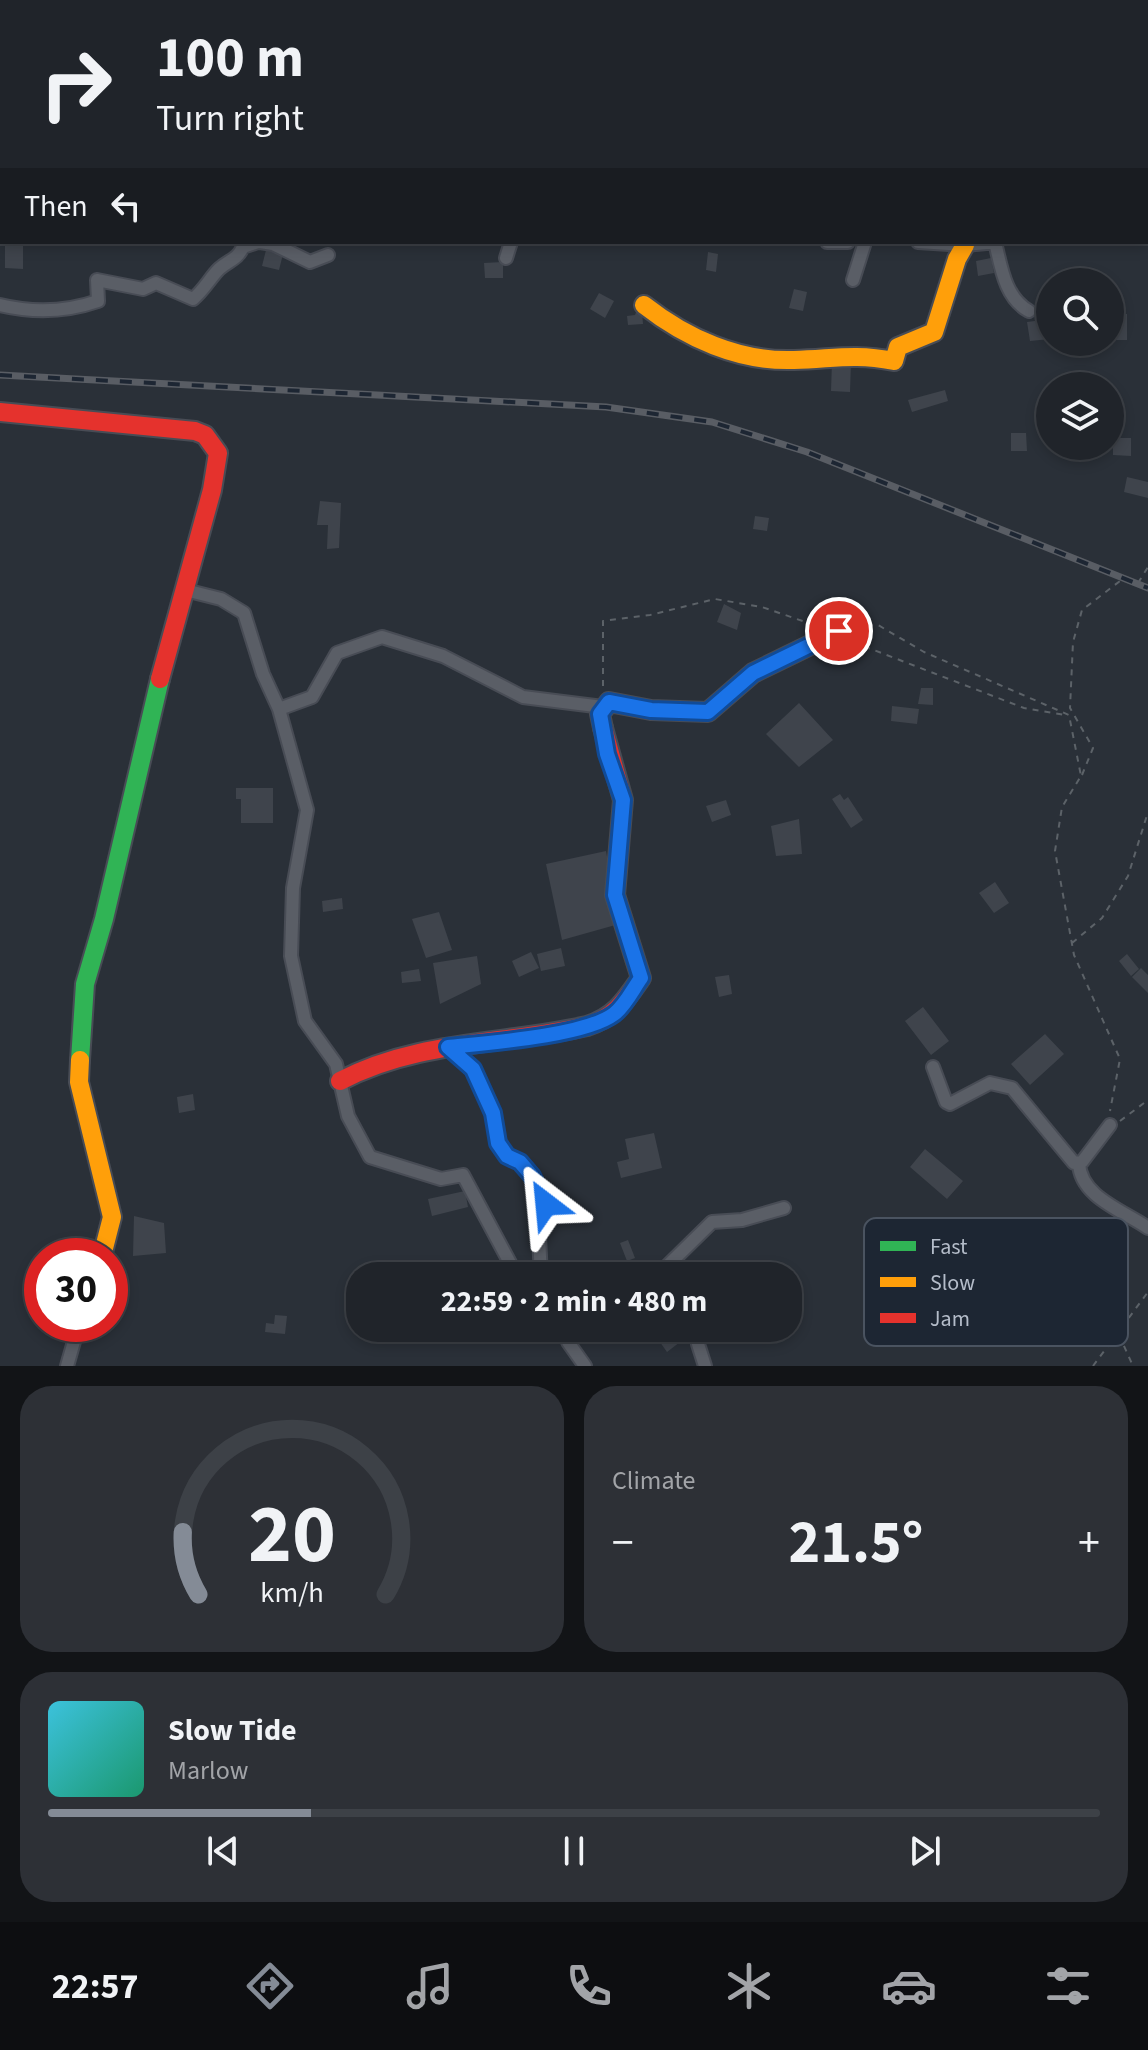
<!DOCTYPE html>
<meta charset="utf-8">
<style>
body{margin:0;font-family:"Source Sans 3",sans-serif;background:#2d3036;color:#f1f3f6;height:100vh;display:flex;flex-direction:column;font-size:30px;white-space:nowrap}
*{box-sizing:border-box;margin:0}
p{font-size:26px;color:#a2a4a8}
.icon{flex:none;width:44px;height:44px;fill:none;stroke:currentColor;stroke-width:2;stroke-linecap:round;stroke-linejoin:round}
.map{position:relative;height:1366px;overflow:hidden}
.drawer{display:flex;flex-direction:column;gap:20px;padding:20px;background:#121417;flex:1}
.drawer>*{flex:none}
.hud{position:absolute;left:0px;top:0px;width:1148px;height:244px;box-shadow:0 4px 12px #0003,0 0 0 2px #3d4147;background:#20242a;color:#f1f3f6;overflow:hidden}
.controls{position:absolute;left:1036px;top:268px;display:grid;gap:16px}
.controls a{display:grid;place-items:center;width:88px;height:88px;border-radius:50%;background:#20242a;box-shadow:0 4px 12px #0003,0 0 0 2px #3d4147;font-size:40px}
.speed{position:absolute;left:24px;top:1238px;display:flex;gap:16px;font-size:40px;font-weight:700;text-align:center}
.speed>*{display:grid;place-content:center;width:104px;height:104px;border-radius:50%;background:#20242a;box-shadow:0 4px 12px #0003,0 0 0 2px #3d4147;line-height:1}
.speed .limit{border:12px solid #d22;background:#fff;color:#111}
.pin{position:absolute;display:grid;place-items:center;width:68px;height:68px;color:#fff;margin:-34px;border:4px solid #fff;border-radius:50%;box-shadow:0 2px 8px #0007}
.me{position:absolute;width:88px;margin:-44px;rotate:331deg;stroke-linejoin:round;filter:drop-shadow(0 0 6px #0008)}
.turn{display:flex;align-items:center;gap:28px;height:168px;padding:0 24px;font-size:36px}
.turn .icon{width:104px;height:104px;stroke-width:2.5}
.turn b{display:block;font-size:56px;line-height:68px}
.then{display:flex;align-items:center;height:76px;padding:0 24px;background:#0003;gap:16px;font-size:30px}
.big{font-size:60px;font-weight:700;line-height:1.1}
.drawer .widget{flex:1;display:flex;flex-direction:column;justify-content:center;gap:12px;min-width:0;padding:0 28px;border-radius:32px;background:#2d3036}
.drawer .dial{align-items:center;gap:0}
.dial svg{height:208px;overflow:visible;fill:none;stroke:#3d4147;stroke-width:7;stroke-linecap:round;text-anchor:middle}
.dial text{fill:#f1f3f6;stroke:none}
.song{display:flex;align-items:center;gap:24px}
.cover{width:96px;height:96px;border-radius:12px;background:linear-gradient(135deg,hsl(190 70% 55%),hsl(160 70% 35%))}
.played{height:8px;border-radius:4px;background:linear-gradient(90deg,#848b96 25%,#3d4147 25%)}
.keys{display:flex;justify-content:space-around;direction:ltr}
.heat{display:flex;justify-content:space-between;align-items:center;font-size:44px;direction:ltr}
.drawer .tiles{flex:1;display:grid;gap:20px;grid-template-columns:1fr 1fr}
.widget:last-child{grid-column:span 2}
.trip{position:absolute;left:346px;top:1262px;width:456px;height:80px;border-radius:32px;background:#20242a;box-shadow:0 4px 12px #0003,0 0 0 2px #3d4147;font-weight:700;line-height:80px;text-align:center}
.menu{display:flex;height:128px;justify-content:space-around;align-items:center;background:#0d0e11;color:#a2a4a8}
.menu .icon{width:56px;height:56px}
.menu .current{color:#848b96}
.menu b{font-size:36px;color:#f1f3f6}
.map>svg:first-child{display:block}
.building{fill:#3f444c}
.lines{fill:none;stroke-linecap:round;stroke-linejoin:round}
.street-casing{stroke:#484c55;stroke-width:16}
.fast-casing{stroke:#484c55;stroke-width:22}
.slow-casing{stroke:#484c55;stroke-width:22}
.jam-casing{stroke:#484c55;stroke-width:22}
.path{stroke:#5c6268;stroke-width:2;stroke-dasharray:6 6;stroke-linecap:butt}
.street{stroke:#5a5e66;stroke-width:12}
.fast{stroke:#30b455;stroke-width:18}
.slow{stroke:#ff9f0a;stroke-width:18}
.jam{stroke:#e5322d;stroke-width:18}
.rail-casing{stroke:#595d64;stroke-width:7}
.rail{stroke:#1d2633;stroke-width:4;stroke-dasharray:12;stroke-linecap:butt}
.route-casing{stroke:#114b97;stroke-width:20}
.route{stroke:#1a73e8;stroke-width:14}
.key{fill:#1d2633;stroke:#4a5360;stroke-width:2}
.key-label{font-size:22px;fill:#b4bcc9}
</style>
<div class="map">
<svg width="1148" height="1366" viewBox="0 0 1148 1366">
<rect width="100%" height="100%" fill="#2a3038"/>
<path class="building" d="M5 246H23V269L5 268Z
M266 250 283 254 279 270 262 266Z
M708 252 718 254 716 272 706 270Z
M991 258 994 273 978 276 976 261Z
M503 262V278H485L484 263Z
M794 289 807 292 803 311 789 308Z
M599 293 614 301 605 318 590 309Z
M637 310 642 312 643 324 628 325 627 316 635 315Z
M1112 314H1127V340H1113Z
M1050 319V339L1030 341 1027 322Z
M832 361 851 362 850 392 831 391Z
M945 390 948 401 912 412 908 400Z
M1110 405H1121V429L1110 428Z
M1011 433H1026L1027 451H1011Z
M1113 438H1131V456L1113 455Z
M1127 477 1148 482V498L1124 492Z
M320 501 341 503 339 548 327 549 328 525H317Z
M755 516 769 518 767 531 753 529Z
M724 604 741 613 737 630 717 622Z
M921 688H933V705L918 704Z
M799 703 833 740 799 767 766 734Z
M892 706 919 709 917 724 891 721Z
M236 788H273V823H241V799H236Z
M840 794 844 800 848 797 863 820 851 828 832 799Z
M726 800 731 815 712 822 706 806Z
M799 819 802 854 776 856 771 826Z
M606 851 619 924 562 940 546 864Z
M995 882 1009 903 994 913 979 893Z
M342 898 343 909 323 912 322 901Z
M439 912 452 950 426 958 412 919Z
M561 948 565 966 541 971 537 954Z
M531 952 539 968 519 977 512 961Z
M1127 954 1139 969 1131 976 1119 961Z
M477 956 481 984 440 1004 433 963Z
M1141 968 1148 975V993L1132 977Z
M419 969 421 981 402 983 401 972Z
M729 975 732 994 719 997 715 977Z
M923 1007 949 1041 931 1055 905 1021Z
M1045 1034 1064 1054 1030 1085 1011 1064Z
M193 1094 195 1110 179 1113 177 1097Z
M654 1133 662 1168 621 1178 617 1162 629 1159 625 1139Z
M925 1149 963 1181 947 1199 910 1167Z
M465 1191 468 1207 432 1216 428 1199Z
M134 1216 164 1223 166 1253 133 1256Z
M628 1240 635 1258 627 1261 620 1243Z
M696 1263 706 1276H681Z
M275 1315 287 1316 285 1334 265 1332 266 1323 274 1324Z
M650 1328H670L680 1342 667 1352Z"/>
<g class="lines">
<g class="street-casing">
<path id="street" d="M1146 221 1148 220
M260 242 273 244 310 262 328 255
M827 242H848
M918 242 965 245 997 242
M995 242C1001 267 1005 298 1029 311
M506 258 511 242
M853 280 865 242
M0 305C33 313 66 312 98 301L97 280 143 289 156 283 193 299C204 290 210 278 219 269 229 260 237 260 243 247L258 242
M185 590 221 599 244 613 263 674 279 709 312 697 337 653 382 637 443 656 523 697 603 707
M279 709 307 810 293 888 291 956 305 1021 336 1064 348 1116 370 1157 441 1179 463 1175 517 1276
M448 1047 473 1069 480 1083 493 1113 498 1143 507 1156 520 1162 541 1189 546 1204 539 1237 541 1276
M933 1067 946 1102 950 1104 990 1083 1012 1088 1074 1163 1082 1162 1110 1125
M1079 1163C1080 1197 1124 1211 1148 1228
M657 1276 712 1222 742 1220 784 1208
M698 1344 705 1366
M67 1366 79 1324
M585 1366 568 1342 588 1328"/>
</g>
<g class="fast-casing">
<path id="fast" d="M603 728 600 714 609 702 651 710 708 712 753 673 839 631
M80 1060 85 984 104 919 160 679"/>
</g>
<g class="slow-casing">
<path id="slow" d="M644 305C686 338 739 362 794 360 834 359 853 353 894 361L898 347 934 332 957 259 965 245
M80 1060 79 1082 112 1217 102 1256"/>
</g>
<g class="jam-casing">
<path id="jam" d="M0 17 2 18
M1146 179H1148
M0 412 195 431 205 435 218 453 212 490 160 679
M340 1081C417 1040 503 1045 587 1026 615 1017 625 1001 641 978L615 895 623 800 603 728"/>
</g>
<path class="path" d="M0 206H2
M1138 583 1148 567
M855 627 878 625 924 652 1069 715 1081 776 1062 807 1055 851 1074 955 1120 1059 1110 1111
M853 642 1024 708 1065 715
M603 686V621L650 615 715 599 762 607 814 625
M1082 775 1093 748 1070 708 1073 642 1082 610 1124 578
M1072 943 1102 918 1128 876 1148 812
M1120 1121 1148 1100
M1119 1335 1133 1366
M1093 1366 1148 1292"/>
<use href="#street" class="street"/>
<use href="#fast" class="fast"/>
<use href="#slow" class="slow"/>
<use href="#jam" class="jam"/>
<g class="rail-casing">
<path id="rail" d="M0 375 606 407 712 422 807 452 1148 588"/>
</g>
<use href="#rail" class="rail"/>
</g>
<g class="lines">
<g class="route-casing">
<path id="route" d="M546 1204 532 1176 520 1162 507 1156 498 1143 493 1113 473 1069 448 1047C486 1043 585 1036 614 1014 625 1006 633 989 641 978L615 895 623 800 607 754 600 714 609 702 651 710 708 712 753 673 839 631"/>
</g>
<use href="#route" class="route"/>
</g>
<rect x="864" y="1218" width="264" height="128" rx="12" class="key"/>
<rect x="880" y="1241" width="36" height="10" fill="#30b455"/>
<rect x="880" y="1277" width="36" height="10" fill="#ff9f0a"/>
<rect x="880" y="1313" width="36" height="10" fill="#e5322d"/>
<g class="key-label">
<text x="930" y="1254">Fast</text>
<text x="930" y="1290">Slow</text>
<text x="930" y="1326">Jam</text>
</g>
</svg>
<div class="controls">
<a><svg class="icon" aria-label="search" viewBox="0 0 24 24"><circle cx="10" cy="10" r="6"/><path d="M15 15l6 6"/></svg></a>
<a><svg class="icon" aria-label="layers" viewBox="0 0 24 24"><path d="M12 4l9 5-9 5-9-5zM3 14l9 5 9-5"/></svg></a>
</div>
<div class="speed"><div class="limit">30</div></div>
<div class="pin" style="left:839px;top:631px;background:#d93025"><svg class="icon" aria-label="arrive" viewBox="0 0 24 24"><path d="M6 21V4h12l-3 4 3 4H6"/></svg></div>
<svg class="me" style="left:546px;top:1204px" viewBox="-20 -20 40 40"><path d="M0-17L14 15 0 8-14 15z" fill="#1a73e8" stroke="#fff" stroke-width="4"/></svg>
<div class="trip">22:59 · 2 min · 480 m</div>
<div class="hud">
<div class="turn"><svg class="icon" aria-label="right" viewBox="0 0 24 24"><path d="M7 20v-9h11M14 6l5 5-5 5"/></svg><div><b>100 m</b>Turn right</div></div>
<div class="then">Then<svg class="icon" aria-label="left" viewBox="0 0 24 24"><path d="M17 20v-9H6M10 6l-5 5 5 5"/></svg></div>
</div>
</div>
<section class="drawer">
<div class="tiles">
<div class="widget dial"><svg viewBox="0 0 100 80">
<path d="M14 69A42 42 0 1 1 86 69"/>
<path d="M14 69A42 42 0 0 1 8 45" stroke="#848b96"/>
<text x="50" y="56" font-size="32" font-weight="700">20</text>
<text x="50" y="72" font-size="11">km/h</text>
</svg></div>
<div class="widget"><p>Climate</p>
<div class="heat"><a>−</a><b class="big">21.5°</b><a>+</a></div>
</div>
<div class="widget">
<div class="song"><i class="cover"></i><div><b>Slow Tide</b><p>Marlow</p></div></div>
<div class="played"></div>
<div class="keys"><svg class="icon" aria-label="previous" viewBox="0 0 24 24"><path d="M18 5L8 12l10 7zM5 5v14"/></svg><svg class="icon" aria-label="pause" viewBox="0 0 24 24"><path d="M8 5v14M16 5v14"/></svg><svg class="icon" aria-label="next" viewBox="0 0 24 24"><path d="M6 5l10 7-10 7zM19 5v14"/></svg></div>
</div>
</div>
</section>
<nav class="menu">
<b>22:57</b>
<svg class="icon current" aria-label="directions" viewBox="0 0 24 24"><path d="M12 3l9 9-9 9-9-9zM9 14v-3h6M13 9l2 2-2 2"/></svg>
<svg class="icon" aria-label="music" viewBox="0 0 24 24"><path d="M9 18V5l10-2v13"/><circle cx="6" cy="18" r="3"/><circle cx="16" cy="16" r="3"/></svg>
<svg class="icon" aria-label="phone" viewBox="0 0 24 24"><path d="M5 4h4l2 5-3 2q2 4 5 5l2-3 5 2v4C11 20 4 13 5 4z"/></svg>
<svg class="icon" aria-label="climate" viewBox="0 0 24 24"><path d="M12 3v18M4 7l16 10M4 17L20 7"/></svg>
<svg class="icon" aria-label="car" viewBox="0 0 24 24"><path d="M5 17H2v-5l4-1 3-4h7l3 4 3 1v5h-3M9 17h6M6 11h13"/><circle cx="7" cy="17" r="2"/><circle cx="17" cy="17" r="2"/></svg>
<svg class="icon" aria-label="filters" viewBox="0 0 24 24"><path d="M4 7h16M4 17h16"/><circle cx="9" cy="7" r="2"/><circle cx="15" cy="17" r="2"/></svg>
</nav>
